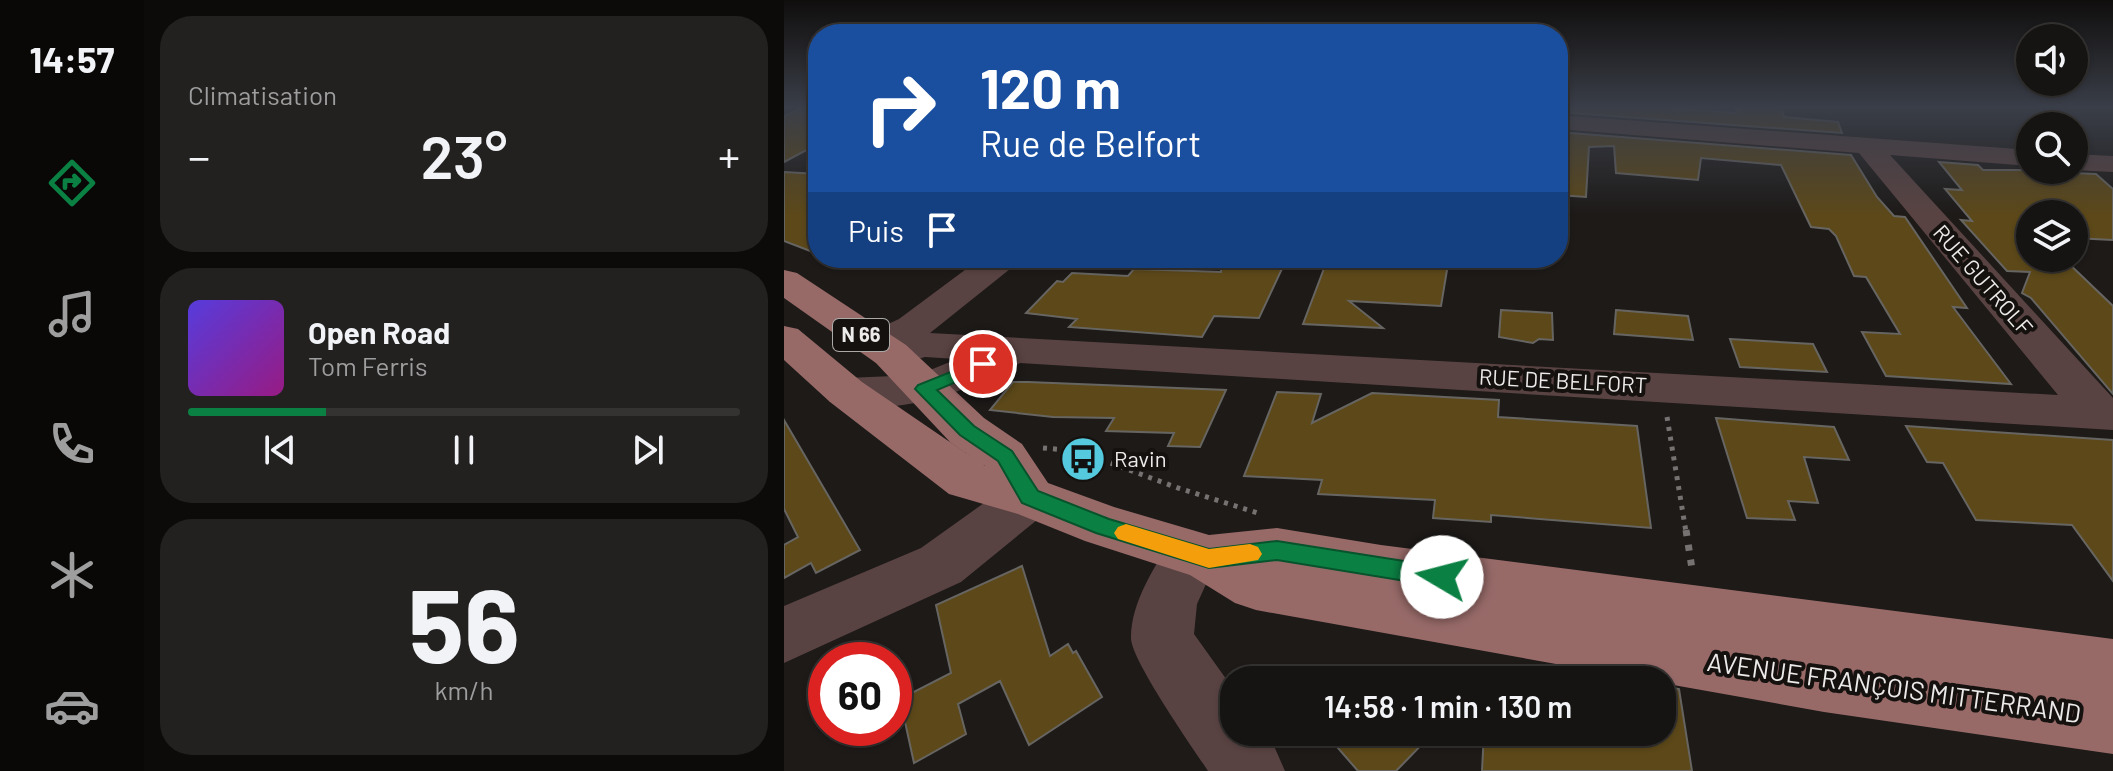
<!DOCTYPE html>
<html lang="fr">
<meta charset="utf-8">
<style>
body{margin:0;font-family:Barlow,sans-serif;background:#232120;color:#f1f3f6;height:100vh;display:flex;flex-direction:column;font-size:30px;white-space:nowrap}
*{box-sizing:border-box;margin:0}
p{font-size:26px;color:#9e9e9f}
.icon{flex:none;width:44px;height:44px;fill:none;stroke:currentColor;stroke-width:2;stroke-linecap:round;stroke-linejoin:round}
.map{position:relative;flex:1;overflow:hidden}
.drawer{display:flex;flex-direction:column;gap:16px;padding:16px;background:#0c0b0a;width:640px}
.drawer>*{flex:none}
.banner{position:absolute;left:24px;top:24px;width:760px;height:244px;border-radius:32px;box-shadow:0 2px 6px #0004,0 0 0 2px #353332;background:#1a4fa0;color:#fff;overflow:hidden}
.tools{position:absolute;left:1232px;top:24px;display:grid;gap:16px}
.tools a{display:grid;place-items:center;width:72px;height:72px;border-radius:50%;background:#161412;box-shadow:0 2px 6px #0004,0 0 0 2px #353332;font-size:40px}
.speed{position:absolute;left:24px;top:642px;display:flex;gap:16px;font-size:40px;font-weight:700;text-align:center}
.speed>*{display:grid;place-content:center;width:104px;height:104px;border-radius:50%;background:#161412;box-shadow:0 2px 6px #0004,0 0 0 2px #353332;line-height:1}
.speed .limit{border:12px solid #d22;background:#fff;color:#111}
.pin{position:absolute;display:grid;place-items:center;width:68px;height:68px;color:#fff;margin:-34px;border:4px solid #fff;border-radius:50%;box-shadow:0 2px 8px #0007}
.me{position:absolute;width:88px;margin:-44px;rotate:278deg;stroke-linejoin:round;filter:drop-shadow(0 0 6px #0008)}
.turn{display:flex;align-items:center;gap:28px;height:168px;padding:0 40px;font-size:36px}
.turn .icon{width:104px;height:104px;stroke-width:2.5}
.turn b{display:block;font-size:56px;line-height:68px}
.then{display:flex;align-items:center;height:76px;padding:0 40px;background:#0003;gap:16px;font-size:30px}
.big{font-size:60px;font-weight:600;line-height:1.1}
.drawer .widget{flex:1;display:flex;flex-direction:column;justify-content:center;gap:12px;min-width:0;padding:0 28px;border-radius:32px;background:#232120}
.drawer .dial{align-items:center;gap:0}
.dial b{font-size:104px;line-height:1}
.song{display:flex;align-items:center;gap:24px}
.cover{width:96px;height:96px;border-radius:12px;background:linear-gradient(135deg,hsl(250 70% 55%),hsl(310 70% 35%))}
.played{height:8px;border-radius:4px;background:linear-gradient(90deg,#0b8043 25%,#353332 25%)}
.keys{display:flex;justify-content:space-around;direction:ltr}
.heat{display:flex;justify-content:space-between;align-items:center;font-size:44px;direction:ltr}
.trip{position:absolute;left:436px;top:666px;width:456px;height:80px;border-radius:32px;background:#161412;box-shadow:0 2px 6px #0004,0 0 0 2px #353332;font-weight:600;line-height:80px;text-align:center}
main{display:flex;flex:1;min-height:0}
.tab-bar{display:flex;flex-direction:column;width:144px;justify-content:space-around;align-items:center;background:#090807;color:#9e9e9f}
.tab-bar .icon{width:56px;height:56px}
.tab-bar .on{color:#0b8043}
.tab-bar b{font-size:36px;color:#f1f3f6}
.map>svg:first-child{display:block}
.building{fill:#5c4819;stroke:#676561;stroke-width:2}
.lines{fill:none;stroke-linecap:round;stroke-linejoin:round}
.path-far1{stroke:#757271;stroke-width:5;stroke-dasharray:4 6;stroke-linecap:butt}
.path{stroke:#757271;stroke-width:7;stroke-dasharray:6 9;stroke-linecap:butt}
.minor{fill:#594342;fill-rule:evenodd}
.major{fill:#976a68;fill-rule:evenodd}
.route{fill:#0b8043;stroke:#07532c;stroke-width:2}
.slow{fill:#f59e0b}
.labels{text-anchor:middle;stroke-width:8;stroke-linejoin:round;paint-order:stroke}
.shield{fill:#14110f;stroke:#acaaa8;stroke-width:2}
.shield-label{font-size:20px;font-weight:bold;fill:#edebea}
.street-label{font-size:22px;fill:#edebea;stroke:#14110f}
.poi-label{font-size:22px;fill:#edebea;stroke:#14110f;text-anchor:start}
.near-street-label{font-size:26px;fill:#edebea;stroke:#14110f}
</style>
<main>
<nav class="tab-bar">
<b>14:57</b>
<svg class="icon on" aria-label="directions" viewBox="0 0 24 24"><path d="M12 3l9 9-9 9-9-9zM9 14v-3h6M13 9l2 2-2 2"/></svg>
<svg class="icon" aria-label="music" viewBox="0 0 24 24"><path d="M9 18V5l10-2v13"/><circle cx="6" cy="18" r="3"/><circle cx="16" cy="16" r="3"/></svg>
<svg class="icon" aria-label="phone" viewBox="0 0 24 24"><path d="M5 4h4l2 5-3 2q2 4 5 5l2-3 5 2v4C11 20 4 13 5 4z"/></svg>
<svg class="icon" aria-label="climate" viewBox="0 0 24 24"><path d="M12 3v18M4 7l16 10M4 17L20 7"/></svg>
<svg class="icon" aria-label="car" viewBox="0 0 24 24"><path d="M5 17H2v-5l4-1 3-4h7l3 4 3 1v5h-3M9 17h6M6 11h13"/><circle cx="7" cy="17" r="2"/><circle cx="17" cy="17" r="2"/></svg>
</nav>
<section class="drawer">
<div class="widget"><p>Climatisation</p>
<div class="heat"><a>−</a><b class="big">23°</b><a>+</a></div>
</div>
<div class="widget">
<div class="song"><i class="cover"></i><div><b>Open Road</b><p>Tom Ferris</p></div></div>
<div class="played"></div>
<div class="keys"><svg class="icon" aria-label="previous" viewBox="0 0 24 24"><path d="M18 5L8 12l10 7zM5 5v14"/></svg><svg class="icon" aria-label="pause" viewBox="0 0 24 24"><path d="M8 5v14M16 5v14"/></svg><svg class="icon" aria-label="next" viewBox="0 0 24 24"><path d="M6 5l10 7-10 7zM19 5v14"/></svg></div>
</div>
<div class="widget dial"><b>56</b><p>km/h</p></div>
</section>
<div class="map">
<svg width="1329" height="771" viewBox="0 0 1329 771">
<rect width="100%" height="100%" fill="#1d1a18"/>
<path class="building" d="M19 107H34V144L0 162V116Z
M774 107H872L953 113 951 107H997L1000 117 1054 122 1058 133 774 112Z
M774 132 1067 155 1093 197 1110 216 1121 217 1183 308 1169 307 1227 384 1102 376 1078 332 1116 334 1082 277 1070 276 1052 236 1045 229 1027 227 997 165 917 158 914 180 832 173 830 146 805 147 802 197 774 195Z
M1155 162 1194 165 1199 170H1286L1289 173 1312 174 1329 189V240L1290 238V214H1246V258H1279L1329 306V394L1247 298 1238 293 1246 272 1223 271 1177 220 1188 221 1161 189 1178 190Z
M0 172 34 174V254L0 241Z
M438 258H503L475 318 430 316 418 337 285 327 293 319 242 313 273 281 279 282 288 273 344 276 350 269 437 272Z
M544 258H665L657 306 565 301 599 328 519 324Z
M717 310 768 313 769 340 755 339 749 343 715 337Z
M832 310 904 316 909 340 830 334Z
M946 339 1029 344 1043 372 956 367Z
M229 382H244L442 390 416 447 384 446 390 433 322 431 330 418 269 417 206 410Z
M493 392 537 394 528 423 588 393 715 400 714 417 853 426 867 528 707 515V522L649 518 651 500 534 494 538 480 460 476Z
M932 418 1050 427 1065 460 1020 457 1034 503 1004 501 1011 520 963 518Z
M0 420 76 550 32 573 27 563 0 578V545L14 537 0 509Z
M1122 426 1329 440V581L1288 525 1192 520 1159 463 1143 462Z
M238 566 266 656 284 644 289 653 292 651 318 697 245 745 216 681 174 704 182 734 130 763 116 699 167 673 152 605Z
M878 686 895 689 908 771H698L700 732H878Z
M540 732H650L612 771H574Z"/>
<g class="lines">
<path class="path-far1" d="M883 417 902 532
M259 448 294 451 394 488 474 513"/>
<path class="path" d="M902 530 908 569"/>
<path class="minor" d="M774 115 1246 150V166L1106 155 1329 398V430L236 363C181 393 109 419 46 402L40 392 46 382 62 378 134 375 173 359 141 357 107 367 92 363 72 345 78 336 115 319 197 258H236L231 265 146 333 1274 395 1075 153 774 129Z
M1290 154 1329 156V172L1289 170Z
M246 477 264 483 272 497 264 511 177 582 0 663V606L137 548 228 483Z
M408 530 428 537 436 553 413 604 410 634 450 690V732H481L490 746 501 771H424C409 748 347 660 347 638 347 601 371 568 388 537Z"/>
<path class="major" d="M0 270 13 273 122 345 200 418 238 444 264 483 330 507 425 535 493 528 597 545 1329 639V754L1040 712 878 683V680H861L472 610 451 603 406 575 301 541 234 514 165 494 46 402 0 360V326L14 329 78 382 201 466 166 442 92 363 0 298Z"/>
</g>
<linearGradient id="sky" x2="0" y2="1"><stop stop-color="#100e0d"/><stop offset="0.5" stop-color="#3a3e48"/><stop offset="1" stop-color="#3a3e48" stop-opacity="0"/></linearGradient>
<rect width="1329" height="215" fill="url(#sky)"/>
<path class="route" d="M199 359 208 364 205 368 153 390 190 426 228 451 254 491 325 519 425 549 493 541 658 567 666 570 670 577 666 584 658 587 493 560 425 568 312 533 238 503 214 461 176 435 131 389 134 385Z"/>
<path class="slow" d="M342 524 425 549 466 544 474 547 478 554 474 560 425 568 334 539 330 533 334 527Z"/>
<defs>
<g id="bus-disc" transform="scale(2.3)"><circle r="9.5" fill="#55cadf" stroke="#14110f"/><path d="M-5-6H5V4H4V6H2V4H-2V6H-4V4H-5ZM-3.5-4V0h7V-4ZM-3.5 1.2v1.5H-2V1.2ZM2 1.2v1.5H3.5V1.2Z" fill="#111"/></g>
</defs>
<g fill-rule="evenodd">
<use href="#bus-disc" x="299" y="459"/>
</g>
<g class="labels">
<rect class="shield" x="49" y="319" width="56" height="32" rx="6"/>
<g class="shield-label">
<text x="77" y="342">N 66</text>
</g>
<g class="street-label">
<text transform="translate(1199 280) rotate(49)" y="8">RUE GUTROLF</text>
<text transform="translate(779 381) rotate(3)" y="8">RUE DE BELFORT</text>
</g>
<g class="poi-label">
<text x="330" y="467">Ravin</text>
</g>
<g class="near-street-label">
<text transform="translate(1110 688) rotate(8)" y="9">AVENUE FRANÇOIS MITTERRAND</text>
</g>
</g>
</svg>
<div class="tools">
<a><svg class="icon" aria-label="sound" viewBox="0 0 24 24"><path d="M4 9h4l5-4v14l-5-4H4zM17 9q2 3 0 6"/></svg></a>
<a><svg class="icon" aria-label="search" viewBox="0 0 24 24"><circle cx="10" cy="10" r="6"/><path d="M15 15l6 6"/></svg></a>
<a><svg class="icon" aria-label="layers" viewBox="0 0 24 24"><path d="M12 4l9 5-9 5-9-5zM3 14l9 5 9-5"/></svg></a>
</div>
<div class="speed"><div class="limit">60</div></div>
<div class="pin" style="left:199px;top:364px;background:#d93025"><svg class="icon" aria-label="arrive" viewBox="0 0 24 24"><path d="M6 21V4h12l-3 4 3 4H6"/></svg></div>
<svg class="me" style="left:658px;top:577px" viewBox="-20 -20 40 40"><circle r="19" fill="#fff"/><path d="M0-13L10 11 0 6-10 11z" fill="#0b8043"/></svg>
<div class="trip">14:58 · 1 min · 130 m</div>
<div class="banner">
<div class="turn"><svg class="icon" aria-label="right" viewBox="0 0 24 24"><path d="M7 20v-9h11M14 6l5 5-5 5"/></svg><div><b>120 m</b>Rue de Belfort</div></div>
<div class="then">Puis<svg class="icon" aria-label="arrive" viewBox="0 0 24 24"><path d="M6 21V4h12l-3 4 3 4H6"/></svg></div>
</div>
</div>
</main>
